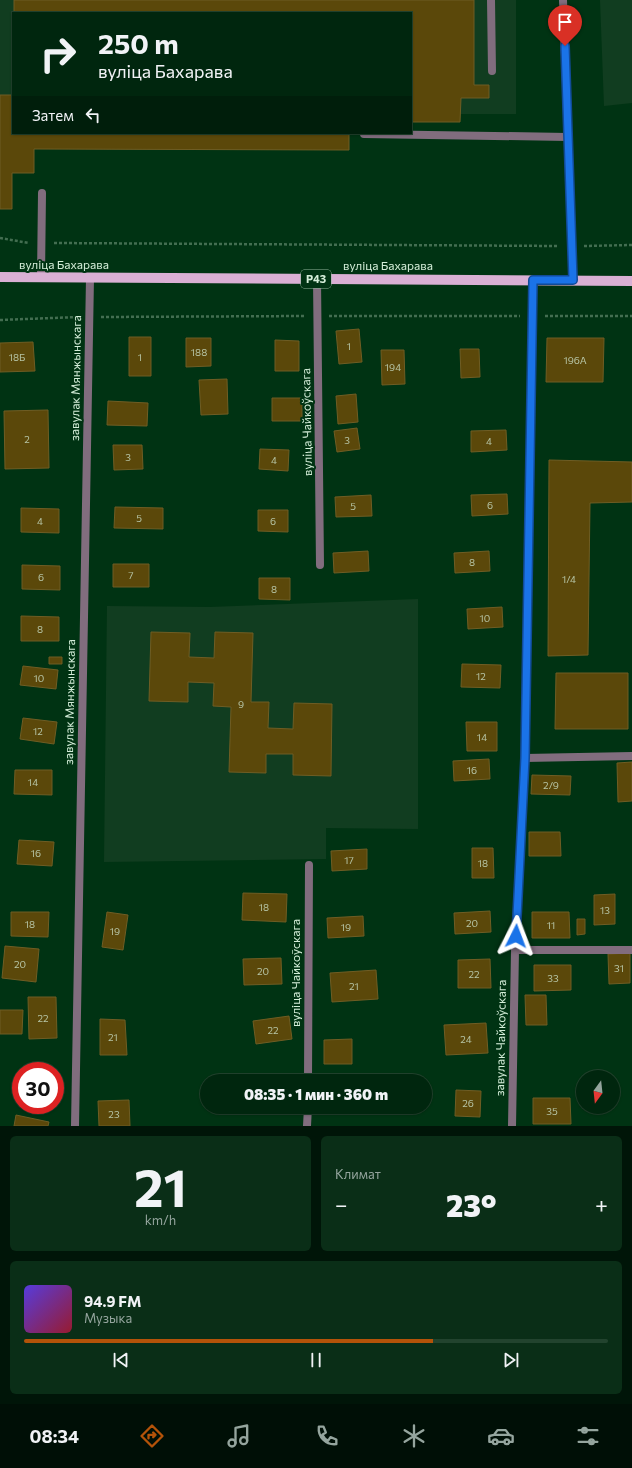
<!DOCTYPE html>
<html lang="ru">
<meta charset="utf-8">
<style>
body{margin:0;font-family:Commissioner,sans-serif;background:#0a2e17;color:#f1f3f6;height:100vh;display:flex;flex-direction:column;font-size:15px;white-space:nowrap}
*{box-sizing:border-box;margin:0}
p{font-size:13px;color:#95a59e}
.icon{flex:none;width:22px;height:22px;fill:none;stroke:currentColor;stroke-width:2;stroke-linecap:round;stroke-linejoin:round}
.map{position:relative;height:1126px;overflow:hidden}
.panel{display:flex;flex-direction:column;gap:10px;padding:10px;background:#001508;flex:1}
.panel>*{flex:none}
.hud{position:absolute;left:12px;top:12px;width:400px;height:122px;border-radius:0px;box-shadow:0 1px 3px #0004,0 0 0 1px #22432e;background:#00260e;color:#f1f3f6;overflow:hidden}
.needle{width:26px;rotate:195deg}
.tools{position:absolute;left:576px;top:1070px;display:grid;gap:8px}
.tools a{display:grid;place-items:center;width:44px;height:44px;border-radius:50%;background:#00260e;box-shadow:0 1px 3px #0004,0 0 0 1px #22432e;font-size:20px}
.speed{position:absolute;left:12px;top:1062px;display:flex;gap:8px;font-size:20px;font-weight:700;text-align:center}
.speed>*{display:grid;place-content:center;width:52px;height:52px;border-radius:50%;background:#00260e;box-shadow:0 1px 3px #0004,0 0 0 1px #22432e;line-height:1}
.speed .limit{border:6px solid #d22;background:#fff;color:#111}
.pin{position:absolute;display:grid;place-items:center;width:34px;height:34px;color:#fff;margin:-41px -17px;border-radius:50% 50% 50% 0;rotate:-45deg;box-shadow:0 0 4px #0007}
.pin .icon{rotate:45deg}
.me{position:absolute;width:44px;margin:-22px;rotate:3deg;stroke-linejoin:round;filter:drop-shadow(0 0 3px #0008)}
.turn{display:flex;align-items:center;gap:14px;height:84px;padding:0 20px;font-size:18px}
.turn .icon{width:52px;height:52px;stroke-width:2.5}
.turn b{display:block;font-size:28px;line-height:34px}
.then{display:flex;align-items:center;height:38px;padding:0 20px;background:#0003;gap:8px;font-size:15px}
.big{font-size:30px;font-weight:800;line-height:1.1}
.panel .widget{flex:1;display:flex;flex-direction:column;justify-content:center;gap:6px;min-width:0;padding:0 14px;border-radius:6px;background:#0a2e17}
.panel .dial{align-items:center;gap:0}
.dial b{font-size:52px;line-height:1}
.song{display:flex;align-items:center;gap:12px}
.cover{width:48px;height:48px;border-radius:6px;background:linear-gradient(135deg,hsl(250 70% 55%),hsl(350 70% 35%))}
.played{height:4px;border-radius:2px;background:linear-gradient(90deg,#b45309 70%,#22432e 70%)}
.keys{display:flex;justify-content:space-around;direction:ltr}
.heat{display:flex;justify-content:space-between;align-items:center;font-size:22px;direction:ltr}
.panel .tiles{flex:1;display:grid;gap:10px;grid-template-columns:1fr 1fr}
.widget:last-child{grid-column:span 2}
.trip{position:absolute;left:200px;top:1074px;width:232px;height:40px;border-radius:20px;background:#00260e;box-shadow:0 1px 3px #0004,0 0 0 1px #22432e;font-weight:800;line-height:40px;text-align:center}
.menu{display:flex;height:64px;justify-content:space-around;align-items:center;background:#000f06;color:#95a59e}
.menu .icon{width:28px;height:28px}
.menu .selected{color:#b45309}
.menu b{font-size:18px;color:#f1f3f6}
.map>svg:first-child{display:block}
.built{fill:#113d20}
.building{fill:#5b480a;stroke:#6f5d24}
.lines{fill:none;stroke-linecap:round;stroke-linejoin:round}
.path{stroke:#436e51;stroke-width:2.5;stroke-dasharray:3 2;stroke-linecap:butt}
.service{stroke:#816d7e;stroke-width:8}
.minor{stroke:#816d7e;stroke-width:8}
.primary{stroke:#d9b0d4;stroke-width:10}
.route-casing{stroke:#114b97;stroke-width:10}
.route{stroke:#1a73e8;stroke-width:7}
.labels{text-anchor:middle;stroke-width:4;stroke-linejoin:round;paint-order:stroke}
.number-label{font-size:10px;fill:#b6c4a5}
.shield{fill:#003313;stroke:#94b69e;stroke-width:1}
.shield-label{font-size:11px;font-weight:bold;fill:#d4eed9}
.street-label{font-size:12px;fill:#d4eed9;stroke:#003313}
</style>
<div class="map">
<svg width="632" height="1126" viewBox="0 0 632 1126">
<rect width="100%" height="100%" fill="#003313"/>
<path class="built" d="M0 0H516V114H461L460 122H411V13H13V133H349V150L34 149V173H12V209H0Z
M600 0H632V103L604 106Z
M418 599V829L326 828V859L104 862 107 606 210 607Z"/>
<path class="building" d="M14 0H474V85H489V98H461L460 122H411V13H14Z
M0 95H13V133H349V150L34 149V173H12V209H0Z
M359 329 362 362 339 364 336 331Z
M129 337H151V376H129Z
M186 338H211V366L186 367Z
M547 338H604L603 382H546Z
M275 340 299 341V371H275Z
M33 342 35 371 0 372V343Z
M460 349H479L480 377 461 378Z
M381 350H404L405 384 382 385Z
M227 379 228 414 201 415 199 380Z
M356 394 358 422 338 424 336 396Z
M272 398H302V421H272Z
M108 401 148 403 147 426 107 425Z
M48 410 49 468 5 469 4 411Z
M357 428 360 449 337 452 334 431Z
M506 430 507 450 471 452V431Z
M113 445H142L143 469 114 470Z
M260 449 289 450 288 471 259 469Z
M549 460 632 462V502L590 503 588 655 548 656Z
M507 494 508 514 472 516 471 495Z
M371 495 372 516 336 517 335 497Z
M115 507 163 508V529L114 528Z
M21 508 59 509V533L21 532Z
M258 510H288V532L258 531Z
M368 551 369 571 334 573 333 553Z
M489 551 490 571 455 573 454 553Z
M113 564H149V587H113Z
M22 565 60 566V590L22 589Z
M259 578H290V600L259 599Z
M502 607 503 627 468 629 467 609Z
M21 616 59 617V641H21Z
M151 632 190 633 189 657 214 658 215 632 253 633 251 702H269L268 728 293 729 294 703 332 704 331 776 293 775V754H266V773L229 772 231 707 213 706 214 683 188 682V702L149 701Z
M49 657H62V664H49Z
M462 664 501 665 500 688 461 687Z
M23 666 58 670 56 689 20 685Z
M556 673H628V729H555Z
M23 718 57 722 54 744 20 739Z
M466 722H497V751H467Z
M489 759 490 779 454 781 453 761Z
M632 762V801L618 802 617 763Z
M15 770H52V795L14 794Z
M532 775 571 776 570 795 531 794Z
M529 832H560L561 856H529Z
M19 840 54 842 52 866 17 864Z
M472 848H493L494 878H472Z
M367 849V869L332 871 331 851Z
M243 893 287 894 286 922 242 920Z
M615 894V924L594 925V895Z
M490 911 491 932 455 934 454 913Z
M11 912H49L48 937 11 936Z
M107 912 128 915 123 950 102 947Z
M532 912H569L570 938H532Z
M363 916 364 936 328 938 327 918Z
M577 919H585V934L577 935Z
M5 946 39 949 36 982 2 978Z
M630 953V983L609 984 608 954Z
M281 958 282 984 244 985 243 959Z
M490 959 491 988H458V960Z
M534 965H571V990L534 991Z
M376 970 378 999 332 1002 330 973Z
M525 995H546L547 1025H526Z
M28 997H56L57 1038 29 1039Z
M0 1010H23L22 1034H0Z
M289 1016 292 1039 256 1044 253 1021Z
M100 1019 125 1020 127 1055H100Z
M486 1023 488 1053 446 1055 444 1025Z
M352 1039V1064H324V1040Z
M456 1090 481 1091 480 1117 455 1116Z
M533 1098H570L571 1124H533Z
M129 1100 130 1126H99L98 1101Z
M253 1107H289V1112L253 1114Z
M333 1107H360V1110L334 1113Z
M16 1115 49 1122 48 1126H14Z"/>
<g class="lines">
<path class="path" d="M0 238 29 243
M54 243 559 246
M584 246 632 245
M329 316H520
M545 316H632
M101 317 306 316
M0 320 78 317"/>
<path class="service" d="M491 0 492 71
M364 134 568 137
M41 278 42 193"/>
<path class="minor" d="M563 0 573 280
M317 279 320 565
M525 758 632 756
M515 950H632
M308 1081 309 865
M75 1126 90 278
M307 1126 308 1107
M512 1126 515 950 525 758 533 280"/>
<path class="primary" d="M0 277 632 281"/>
</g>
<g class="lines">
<g class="route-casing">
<path id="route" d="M516 936 525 758 533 280H573L565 46"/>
</g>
<use href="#route" class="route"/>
</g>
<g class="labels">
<g class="number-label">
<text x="349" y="350">1</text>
<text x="199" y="356">188</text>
<text x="17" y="361">18Б</text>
<text x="140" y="361">1</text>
<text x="575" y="364">196А</text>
<text x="393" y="371">194</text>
<text x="27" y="443">2</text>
<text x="347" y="444">3</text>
<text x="489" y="445">4</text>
<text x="128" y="461">3</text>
<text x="274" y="464">4</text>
<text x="490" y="509">6</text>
<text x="353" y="510">5</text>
<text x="139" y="522">5</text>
<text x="40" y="525">4</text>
<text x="273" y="525">6</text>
<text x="472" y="566">8</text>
<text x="131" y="579">7</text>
<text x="41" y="581">6</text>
<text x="569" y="583">1/4</text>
<text x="274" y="593">8</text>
<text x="485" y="622">10</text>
<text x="40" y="633">8</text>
<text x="481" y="680">12</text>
<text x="39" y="682">10</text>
<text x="241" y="708">9</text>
<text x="38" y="735">12</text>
<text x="482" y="741">14</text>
<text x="472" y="774">16</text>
<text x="33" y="786">14</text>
<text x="551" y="789">2/9</text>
<text x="36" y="857">16</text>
<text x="349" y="864">17</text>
<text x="483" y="867">18</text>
<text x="264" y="911">18</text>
<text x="605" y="914">13</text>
<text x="472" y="927">20</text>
<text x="30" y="928">18</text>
<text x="551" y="929">11</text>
<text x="346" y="931">19</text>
<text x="115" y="935">19</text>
<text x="20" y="968">20</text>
<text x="619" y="972">31</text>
<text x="263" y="975">20</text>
<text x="474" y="978">22</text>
<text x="553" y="982">33</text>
<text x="354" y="990">21</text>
<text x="43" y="1022">22</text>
<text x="273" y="1034">22</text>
<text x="113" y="1041">21</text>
<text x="466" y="1043">24</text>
<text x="468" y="1107">26</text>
<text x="552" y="1115">35</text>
<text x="114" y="1118">23</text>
</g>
<rect class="shield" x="301" y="270" width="30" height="18" rx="3"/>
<g class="shield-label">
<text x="316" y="283">Р43</text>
</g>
<g class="street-label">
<text x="64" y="269">вуліца Бахарава</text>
<text x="388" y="270">вуліца Бахарава</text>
<text transform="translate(76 378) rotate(-89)" y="4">завулак Мянжынскага</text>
<text transform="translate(307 422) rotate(-91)" y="4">вуліца Чайкоўскага</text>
<text transform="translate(70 702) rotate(-89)" y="4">завулак Мянжынскага</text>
<text transform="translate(296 973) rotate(-90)" y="4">вуліца Чайкоўскага</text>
<text transform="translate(501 1038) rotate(-89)" y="4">завулак Чайкоўскага</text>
</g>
</g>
</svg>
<div class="tools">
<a><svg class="needle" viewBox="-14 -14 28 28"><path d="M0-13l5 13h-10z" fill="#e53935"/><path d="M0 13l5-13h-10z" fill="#95a59e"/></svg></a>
</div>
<div class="speed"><div class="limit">30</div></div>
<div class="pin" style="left:565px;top:46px;background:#d93025"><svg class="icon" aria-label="arrive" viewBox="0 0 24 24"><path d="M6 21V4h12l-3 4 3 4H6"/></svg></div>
<svg class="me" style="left:516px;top:936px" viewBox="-20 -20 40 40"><path d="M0-17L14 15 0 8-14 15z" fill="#1a73e8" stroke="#fff" stroke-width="4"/></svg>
<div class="trip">08:35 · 1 мин · 360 m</div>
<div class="hud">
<div class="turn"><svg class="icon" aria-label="right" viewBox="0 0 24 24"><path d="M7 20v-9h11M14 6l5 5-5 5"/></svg><div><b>250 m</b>вуліца Бахарава</div></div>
<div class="then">Затем<svg class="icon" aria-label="left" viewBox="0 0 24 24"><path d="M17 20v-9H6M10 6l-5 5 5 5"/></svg></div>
</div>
</div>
<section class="panel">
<div class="tiles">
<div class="widget dial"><b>21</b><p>km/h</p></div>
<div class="widget"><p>Климат</p>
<div class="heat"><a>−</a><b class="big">23°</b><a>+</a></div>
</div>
<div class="widget">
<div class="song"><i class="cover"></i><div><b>94.9 FM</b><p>Музыка</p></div></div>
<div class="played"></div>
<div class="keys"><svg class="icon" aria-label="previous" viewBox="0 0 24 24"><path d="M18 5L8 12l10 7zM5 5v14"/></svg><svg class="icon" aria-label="pause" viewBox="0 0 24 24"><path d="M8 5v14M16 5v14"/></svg><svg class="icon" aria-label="next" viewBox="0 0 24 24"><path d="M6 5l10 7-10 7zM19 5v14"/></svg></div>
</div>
</div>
</section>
<nav class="menu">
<b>08:34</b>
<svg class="icon selected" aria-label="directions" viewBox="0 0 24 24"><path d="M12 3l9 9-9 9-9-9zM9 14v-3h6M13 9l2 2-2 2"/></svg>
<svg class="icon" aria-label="music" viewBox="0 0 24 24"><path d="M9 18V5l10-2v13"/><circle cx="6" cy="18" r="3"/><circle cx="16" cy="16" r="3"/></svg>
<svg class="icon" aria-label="phone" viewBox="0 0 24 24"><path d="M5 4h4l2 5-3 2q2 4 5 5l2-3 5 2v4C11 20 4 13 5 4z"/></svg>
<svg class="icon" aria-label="climate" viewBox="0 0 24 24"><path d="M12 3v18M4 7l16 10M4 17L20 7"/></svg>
<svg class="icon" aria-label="car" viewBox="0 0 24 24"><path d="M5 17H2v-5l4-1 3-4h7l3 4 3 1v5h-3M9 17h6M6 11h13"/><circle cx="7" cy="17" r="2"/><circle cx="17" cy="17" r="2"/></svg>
<svg class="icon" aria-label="filters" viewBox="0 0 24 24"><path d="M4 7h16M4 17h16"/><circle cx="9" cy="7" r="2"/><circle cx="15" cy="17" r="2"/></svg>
</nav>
